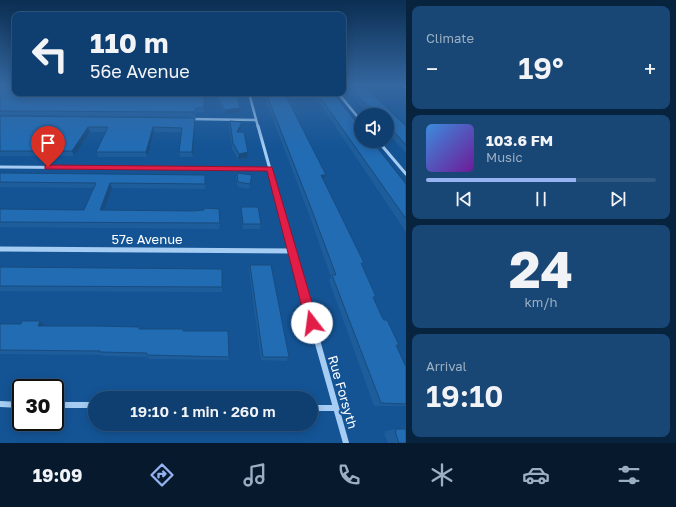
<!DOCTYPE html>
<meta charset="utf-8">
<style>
body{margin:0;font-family:"Golos Text",sans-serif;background:#184675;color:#f1f3f6;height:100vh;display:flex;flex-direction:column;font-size:15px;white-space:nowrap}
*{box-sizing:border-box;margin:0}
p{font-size:13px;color:#9bafc3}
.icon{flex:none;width:22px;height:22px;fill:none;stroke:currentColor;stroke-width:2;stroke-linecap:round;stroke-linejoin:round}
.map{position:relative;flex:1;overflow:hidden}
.drawer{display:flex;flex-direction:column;gap:6px;padding:6px;background:#08233e;width:270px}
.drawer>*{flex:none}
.hud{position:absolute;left:12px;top:12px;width:334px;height:84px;border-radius:8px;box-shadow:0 2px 10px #0003,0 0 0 1px #2f5883;background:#0f3f70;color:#f1f3f6;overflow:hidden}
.fabs{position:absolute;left:354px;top:108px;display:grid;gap:8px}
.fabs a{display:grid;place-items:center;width:40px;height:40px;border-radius:50%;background:#0f3f70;box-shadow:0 2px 10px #0003,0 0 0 1px #2f5883;font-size:20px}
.speed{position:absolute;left:12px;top:379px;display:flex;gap:8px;font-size:20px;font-weight:700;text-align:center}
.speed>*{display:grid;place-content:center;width:52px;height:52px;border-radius:50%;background:#0f3f70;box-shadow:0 2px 10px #0003,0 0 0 1px #2f5883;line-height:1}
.speed .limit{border:2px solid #111;border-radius:6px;background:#fff;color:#111}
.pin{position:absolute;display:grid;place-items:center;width:34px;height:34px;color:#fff;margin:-41px -17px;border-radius:50% 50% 50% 0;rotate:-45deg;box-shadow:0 0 4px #0007}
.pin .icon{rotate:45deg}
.me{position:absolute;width:44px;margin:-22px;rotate:345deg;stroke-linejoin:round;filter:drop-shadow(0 0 3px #0008)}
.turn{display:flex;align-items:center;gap:14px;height:84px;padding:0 12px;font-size:18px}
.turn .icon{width:52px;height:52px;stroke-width:2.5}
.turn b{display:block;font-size:28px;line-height:34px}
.big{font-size:30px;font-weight:600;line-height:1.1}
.drawer .widget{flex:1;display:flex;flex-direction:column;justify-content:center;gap:6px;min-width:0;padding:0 14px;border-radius:8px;background:#184675}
.drawer .dial{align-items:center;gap:0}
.dial b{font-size:52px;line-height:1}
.song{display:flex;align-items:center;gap:12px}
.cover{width:48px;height:48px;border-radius:6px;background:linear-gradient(135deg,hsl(210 70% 55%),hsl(280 70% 35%))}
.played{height:4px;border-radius:2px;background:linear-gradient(90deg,#95b2f1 65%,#2f5883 65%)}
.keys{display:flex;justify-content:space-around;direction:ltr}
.heat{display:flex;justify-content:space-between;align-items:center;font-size:22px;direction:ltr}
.trip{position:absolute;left:88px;top:391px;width:230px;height:40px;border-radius:20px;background:#0f3f70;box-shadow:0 2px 10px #0003,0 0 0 1px #2f5883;font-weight:600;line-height:40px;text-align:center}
.tab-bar{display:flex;height:64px;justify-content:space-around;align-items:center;background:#06192d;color:#9bafc3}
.tab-bar .icon{width:28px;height:28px}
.tab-bar .selected{color:#95b2f1}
.tab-bar b{font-size:18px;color:#f1f3f6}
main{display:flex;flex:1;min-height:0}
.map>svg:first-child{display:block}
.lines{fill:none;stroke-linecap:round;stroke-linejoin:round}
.minor-far4{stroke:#a5ccf2;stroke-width:2.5}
.minor-far3{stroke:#a5ccf2;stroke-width:3}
.minor-far2{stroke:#a5ccf2;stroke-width:4}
.minor-far1{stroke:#a5ccf2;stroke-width:5}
.minor{stroke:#a5ccf2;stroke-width:6}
.primary{fill:#f0f6ff;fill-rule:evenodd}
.wall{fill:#1d5d9b}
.shaded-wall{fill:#184c7e}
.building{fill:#226cb4;stroke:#184c7e}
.route{fill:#e11d48;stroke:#92132f}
.labels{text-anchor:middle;stroke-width:4;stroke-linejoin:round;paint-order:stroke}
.street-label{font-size:13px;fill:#fff;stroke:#145495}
</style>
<main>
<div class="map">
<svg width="406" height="443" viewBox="0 0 406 443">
<rect width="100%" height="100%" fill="#145495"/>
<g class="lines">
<path class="minor-far4" d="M249 93 258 127
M338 93 361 121
M190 119 256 120"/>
<path class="minor-far3" d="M258 126 273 180
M378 141 406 174
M0 167 270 169"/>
<path class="minor-far2" d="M273 179 292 248"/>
<path class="minor-far1" d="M292 247 316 334
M0 249 293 251"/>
<path class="minor" d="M315 333 346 443
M0 404 21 405
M55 405H95
M311 408H336"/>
<path class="primary" d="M400 85H406V89Z"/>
</g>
<path class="wall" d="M0 85 204 93V112H196L195 117 0 115Z
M343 85H366L374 89 372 94 406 126V153L387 132V115H371L343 87Z
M212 93H236L240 108 239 112 225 114Z
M262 93H333L406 184V232L317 99H288L326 175 324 180 364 263 362 265 376 297 374 299 382 317 399 345 396 346 406 367V406H374L329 280 331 277 309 214 265 98H264Z
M0 116 195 118 193 157H180L179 152 181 132H154L147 157H98L96 152 106 132H90L74 156H0Z
M230 121 242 122 241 127 239 132 247 158 238 159 232 149 229 126Z
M0 173 205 175V189L112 188 104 210 220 223 219 229 0 227V209L84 210 93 188 0 187Z
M237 173 252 175 249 189 238 187 236 178Z
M241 207 261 224 260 229H243L241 212Z
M250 265 289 357 286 361 261 360 249 270Z
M0 267 222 287V292L0 291Z
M40 321 45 325 44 326 139 327 140 329 183 331 229 357V360L149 359 148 357 103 356 102 355 0 354V324H21Z
M396 429 406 443H388L384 433H386L385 431Z"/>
<path class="shaded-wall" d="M240 108 239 112 225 114V110Z
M195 118V122L193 157 192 152Z
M242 122 241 127 237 137V132Z
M88 127 90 132 74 156 72 151Z
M153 127 154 132 147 157 146 152Z
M248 152 247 158 238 159 239 154Z
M321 175H326L323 181Z
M110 183 112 188 102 216 100 210Z
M40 321 45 325 43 330 38 326Z"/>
<path class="building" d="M0 85H15V93H204V107L196 108 195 112 0 111Z
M346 85H366L374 89H367L406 126V145L387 124V115H378Z
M215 93H236L240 108 225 110Z
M264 93H333L361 128V141H372L406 184V219L318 94H285L326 175H321L364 263H361L376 297H373L382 317 384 320H387L399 345H396L406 367V404L381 403 332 275H336L311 208 266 93Z
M0 116 195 118 192 152H179L182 128 153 127 146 152H96L108 127H88L72 151H0Z
M230 121 242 122 237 132H244L248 152 239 154 233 143Z
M0 173 205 175V184L110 183 100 210 193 211 204 210V208L219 209 220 223 0 222V209L84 210 96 183 0 182Z
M237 173 252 175 250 184 238 182Z
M241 207H258L261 224H243Z
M250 265H271L289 357H263Z
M0 267 222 269V287L0 286Z
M22 321H40L38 326H95L139 327V329H183V331H228L229 357 147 355V353L100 352V351L0 350V324H21Z
M396 429H406V443H399L395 431H396Z"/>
<linearGradient id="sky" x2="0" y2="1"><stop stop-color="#0b2e52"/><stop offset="0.58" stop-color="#3467a0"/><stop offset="1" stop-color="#3467a0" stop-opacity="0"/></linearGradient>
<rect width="406" height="147" fill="url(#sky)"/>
<path class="route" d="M45 165 272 167 318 323 317 327 312 329 308 327 306 323 267 171 48 169H45Z"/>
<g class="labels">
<g class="street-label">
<text x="147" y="244">57e Avenue</text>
<text transform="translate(343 392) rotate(74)" y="5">Rue Forsyth</text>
</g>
</g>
</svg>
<div class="fabs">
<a><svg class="icon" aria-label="sound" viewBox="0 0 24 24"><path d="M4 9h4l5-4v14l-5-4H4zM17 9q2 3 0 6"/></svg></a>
</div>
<div class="speed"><div class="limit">30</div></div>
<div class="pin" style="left:48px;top:167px;background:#d93025"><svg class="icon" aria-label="arrive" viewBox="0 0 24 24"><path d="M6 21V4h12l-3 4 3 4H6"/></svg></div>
<svg class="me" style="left:312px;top:323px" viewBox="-20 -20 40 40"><circle r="19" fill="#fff"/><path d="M0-13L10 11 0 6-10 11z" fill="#e11d48"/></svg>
<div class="trip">19:10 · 1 min · 260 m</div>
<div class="hud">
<div class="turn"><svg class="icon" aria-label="left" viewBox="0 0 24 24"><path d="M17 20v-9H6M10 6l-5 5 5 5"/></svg><div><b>110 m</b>56e Avenue</div></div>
</div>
</div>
<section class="drawer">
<div class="widget"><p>Climate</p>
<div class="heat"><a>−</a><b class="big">19°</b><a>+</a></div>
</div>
<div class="widget">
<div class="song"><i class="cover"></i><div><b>103.6 FM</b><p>Music</p></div></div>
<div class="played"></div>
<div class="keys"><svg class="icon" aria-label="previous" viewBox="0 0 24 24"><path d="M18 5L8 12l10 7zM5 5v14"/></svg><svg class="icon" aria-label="pause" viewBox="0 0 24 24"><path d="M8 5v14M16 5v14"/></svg><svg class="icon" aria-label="next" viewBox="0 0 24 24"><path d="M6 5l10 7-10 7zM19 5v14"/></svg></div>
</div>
<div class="widget dial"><b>24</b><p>km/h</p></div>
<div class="widget"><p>Arrival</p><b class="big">19:10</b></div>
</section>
</main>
<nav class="tab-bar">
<b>19:09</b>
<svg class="icon selected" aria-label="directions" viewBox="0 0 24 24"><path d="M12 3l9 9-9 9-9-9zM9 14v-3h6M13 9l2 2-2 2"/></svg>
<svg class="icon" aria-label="music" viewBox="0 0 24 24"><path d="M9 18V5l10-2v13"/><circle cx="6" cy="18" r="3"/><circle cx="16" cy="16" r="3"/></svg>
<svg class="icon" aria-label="phone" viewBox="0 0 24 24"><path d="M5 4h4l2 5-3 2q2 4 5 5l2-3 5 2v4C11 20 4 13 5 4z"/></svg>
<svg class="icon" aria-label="climate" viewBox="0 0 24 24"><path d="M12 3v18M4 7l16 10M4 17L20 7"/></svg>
<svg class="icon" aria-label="car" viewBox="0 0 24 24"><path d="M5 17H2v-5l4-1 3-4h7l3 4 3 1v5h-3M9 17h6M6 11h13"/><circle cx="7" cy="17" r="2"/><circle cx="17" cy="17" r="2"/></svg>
<svg class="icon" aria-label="filters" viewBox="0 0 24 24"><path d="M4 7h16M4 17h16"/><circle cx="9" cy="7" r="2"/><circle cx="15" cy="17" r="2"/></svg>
</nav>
